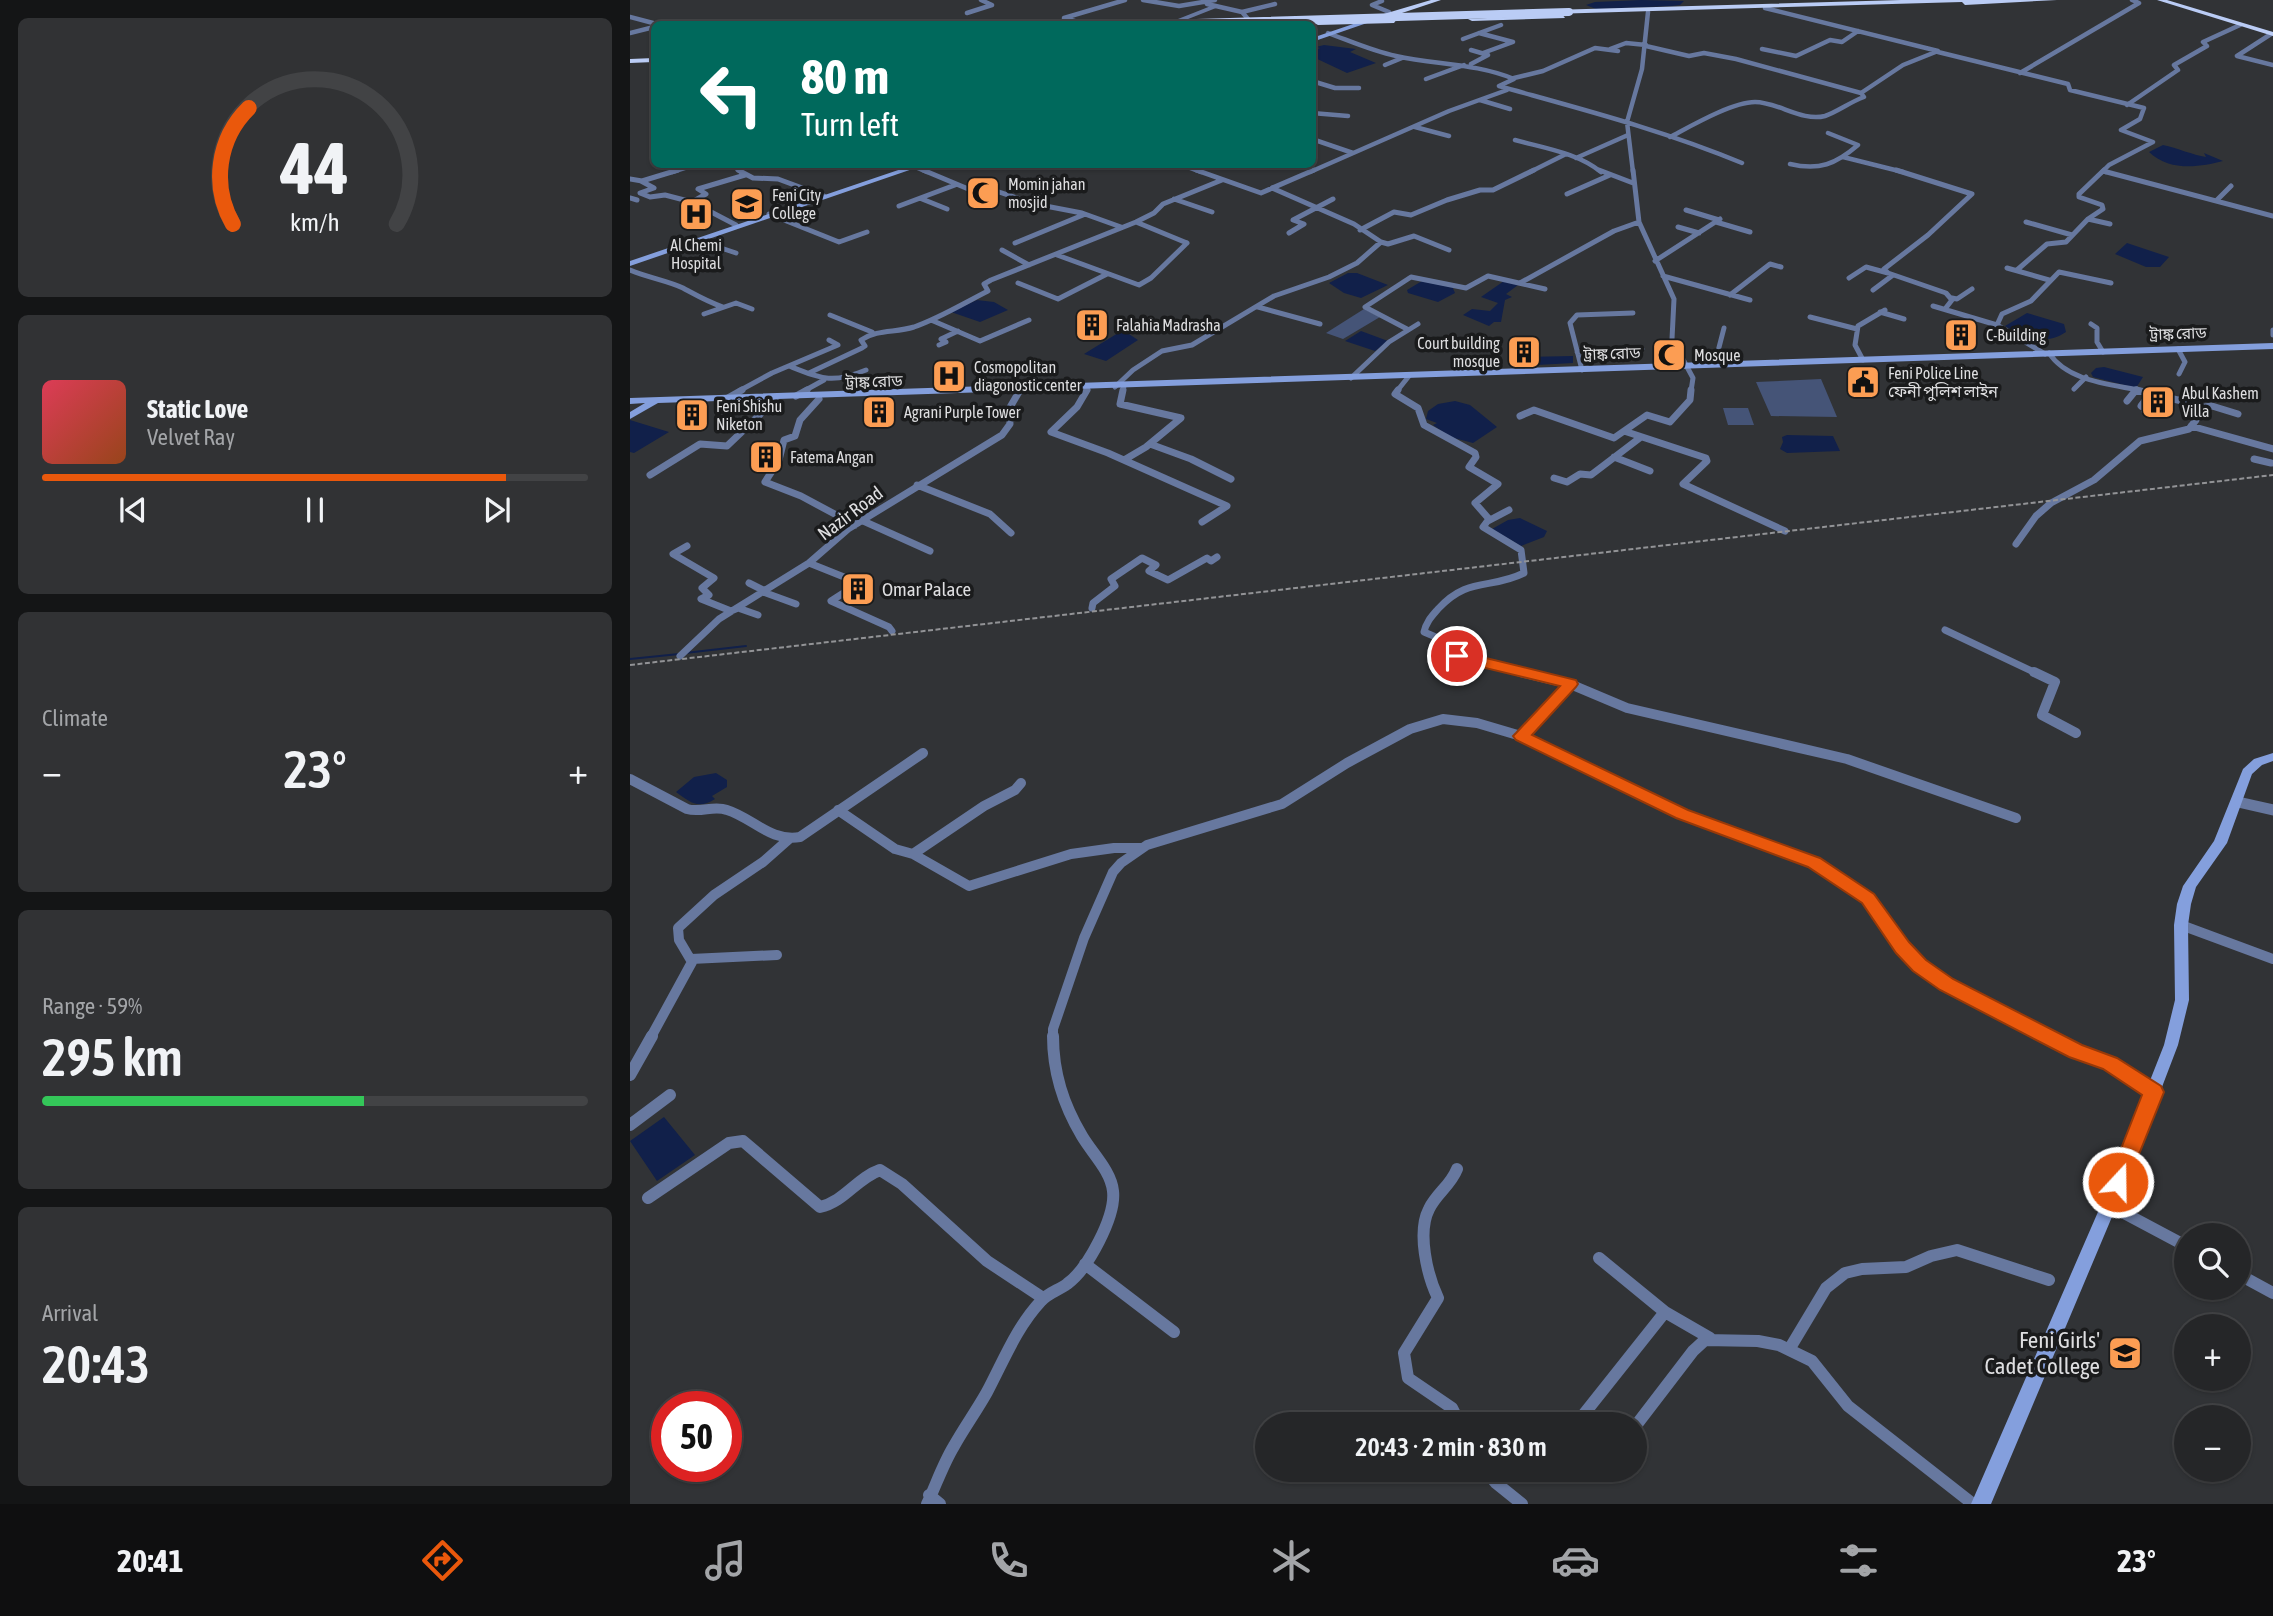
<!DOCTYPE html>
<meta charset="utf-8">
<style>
body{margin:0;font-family:"Asap Condensed","Noto Sans Bengali",sans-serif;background:#313234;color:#f1f3f6;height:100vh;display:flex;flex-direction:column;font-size:26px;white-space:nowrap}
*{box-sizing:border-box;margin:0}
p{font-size:23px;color:#a3a5a8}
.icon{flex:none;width:38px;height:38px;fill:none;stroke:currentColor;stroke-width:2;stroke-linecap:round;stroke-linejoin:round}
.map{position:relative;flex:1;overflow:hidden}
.details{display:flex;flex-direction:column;gap:18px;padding:18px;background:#141516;width:630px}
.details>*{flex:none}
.guide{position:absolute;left:21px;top:21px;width:665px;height:147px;border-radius:10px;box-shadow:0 2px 5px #0004,0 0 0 2px #424345;background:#00695c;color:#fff;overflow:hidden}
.fabs{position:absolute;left:1544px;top:1223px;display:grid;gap:14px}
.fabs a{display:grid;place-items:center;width:77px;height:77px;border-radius:50%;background:#252628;box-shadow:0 2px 5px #0004,0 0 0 2px #424345;font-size:35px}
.speed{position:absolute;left:21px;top:1391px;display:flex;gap:14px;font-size:35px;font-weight:700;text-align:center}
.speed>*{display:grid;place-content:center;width:91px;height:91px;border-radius:50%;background:#252628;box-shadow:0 2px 5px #0004,0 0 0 2px #424345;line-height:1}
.speed .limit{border:10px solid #d22;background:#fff;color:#111}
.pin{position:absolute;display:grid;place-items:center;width:60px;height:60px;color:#fff;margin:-30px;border:4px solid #fff;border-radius:50%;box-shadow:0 2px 7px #0007}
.me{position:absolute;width:77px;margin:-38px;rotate:21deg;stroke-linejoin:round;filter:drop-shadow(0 0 5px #0008)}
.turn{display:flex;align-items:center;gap:24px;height:147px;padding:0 35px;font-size:32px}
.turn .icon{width:91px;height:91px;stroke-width:2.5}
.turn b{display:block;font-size:49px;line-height:60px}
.big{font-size:52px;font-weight:600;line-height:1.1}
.details .tile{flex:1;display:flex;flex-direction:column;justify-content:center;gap:10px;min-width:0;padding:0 24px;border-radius:10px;background:#313234}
.details .dial{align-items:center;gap:0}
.dial svg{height:182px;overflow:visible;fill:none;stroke:#424345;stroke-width:7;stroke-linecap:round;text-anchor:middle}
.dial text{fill:#f1f3f6;stroke:none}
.song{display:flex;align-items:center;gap:21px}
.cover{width:84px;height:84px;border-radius:10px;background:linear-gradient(135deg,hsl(350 70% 55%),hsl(20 70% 35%))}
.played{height:7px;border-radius:4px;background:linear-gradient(90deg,#ea580c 85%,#424345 85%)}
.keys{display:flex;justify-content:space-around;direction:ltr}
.heat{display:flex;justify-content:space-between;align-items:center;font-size:38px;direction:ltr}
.charge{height:10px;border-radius:5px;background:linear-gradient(90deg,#34c759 59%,#424345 0)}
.trip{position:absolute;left:625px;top:1412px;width:392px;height:70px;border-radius:35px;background:#252628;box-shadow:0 2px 5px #0004,0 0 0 2px #424345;font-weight:600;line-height:70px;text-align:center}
.menu{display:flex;height:112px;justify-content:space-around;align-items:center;background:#0f0f10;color:#a3a5a8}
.menu .icon{width:49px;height:49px}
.menu .current{color:#ea580c}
.menu b{font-size:32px;color:#f1f3f6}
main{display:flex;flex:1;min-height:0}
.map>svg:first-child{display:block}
.green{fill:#455477}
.water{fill:#11204a}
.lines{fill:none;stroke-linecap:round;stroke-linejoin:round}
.stream{stroke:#11204a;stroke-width:2}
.pedestrian{stroke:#67789f;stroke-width:3.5}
.minor-far4{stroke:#67789f;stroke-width:4.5}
.minor-far3{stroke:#67789f;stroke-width:5}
.minor-far2{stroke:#67789f;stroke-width:7}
.minor-far1{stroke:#67789f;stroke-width:10}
.minor{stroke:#67789f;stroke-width:12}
.tertiary{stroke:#67789f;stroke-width:11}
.secondary{fill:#849fdd;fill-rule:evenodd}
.trunk{fill:#baccf5;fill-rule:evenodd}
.rail{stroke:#929396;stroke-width:2;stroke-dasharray:5 2.5;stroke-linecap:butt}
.trunk-bridge{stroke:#baccf5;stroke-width:8}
.route{fill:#ea580c;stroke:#983908;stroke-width:2}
.labels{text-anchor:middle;stroke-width:7;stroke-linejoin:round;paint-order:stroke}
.far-poi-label{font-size:16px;fill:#dedee0;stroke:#1a1b1c;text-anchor:start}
.far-street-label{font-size:16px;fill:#dedee0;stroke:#1a1b1c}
.street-label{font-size:19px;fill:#dedee0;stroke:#1a1b1c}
.poi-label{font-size:19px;fill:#dedee0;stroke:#1a1b1c;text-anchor:start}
.near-poi-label{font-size:23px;fill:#dedee0;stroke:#1a1b1c;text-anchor:end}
</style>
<main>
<section class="details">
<div class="tile dial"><svg viewBox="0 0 100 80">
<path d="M14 69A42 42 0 1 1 86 69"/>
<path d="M14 69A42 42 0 0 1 21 18" stroke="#ea580c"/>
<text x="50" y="56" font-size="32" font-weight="700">44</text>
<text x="50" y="72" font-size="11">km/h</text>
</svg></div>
<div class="tile">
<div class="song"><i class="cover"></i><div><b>Static Love</b><p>Velvet Ray</p></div></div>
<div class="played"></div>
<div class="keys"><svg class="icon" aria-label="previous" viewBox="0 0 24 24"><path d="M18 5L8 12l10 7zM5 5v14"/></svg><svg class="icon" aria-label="pause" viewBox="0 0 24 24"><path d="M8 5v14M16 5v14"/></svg><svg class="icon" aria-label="next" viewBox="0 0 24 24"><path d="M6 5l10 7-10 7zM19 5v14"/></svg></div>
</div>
<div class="tile"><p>Climate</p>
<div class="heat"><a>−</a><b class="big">23°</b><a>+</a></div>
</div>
<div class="tile"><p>Range · 59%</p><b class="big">295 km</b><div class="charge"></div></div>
<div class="tile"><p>Arrival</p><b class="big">20:43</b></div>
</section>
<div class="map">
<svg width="1643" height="1504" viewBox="0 0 1643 1504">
<rect width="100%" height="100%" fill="#313336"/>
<path class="green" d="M734 309 750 317 713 339 696 333Z
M1191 379 1207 417 1141 416 1126 382Z
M1093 408H1118L1124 425H1098Z"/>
<path class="water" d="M1011 0 1054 1 1050 5 1042 6 966 9 956 5 965 2Z
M694 45 726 49 720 52 746 63 717 73 683 57V51L690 48 686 47Z
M1533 145C1547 148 1563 155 1576 157L1574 153 1593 161C1570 167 1540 172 1519 152Z
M1497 243 1539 257 1530 267H1516L1485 254Z
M718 273H727L758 285 731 298 714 293 699 283Z
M792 281 822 286 825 293 808 302 778 293 777 290Z
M874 281 888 285 876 294 882 297 875 300 871 322H864L859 326 833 315 842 309 860 311 868 303 851 297Z
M347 300 364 302 378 310 350 322 321 312Z
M1397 313 1434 324 1436 332C1415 346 1395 338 1375 326Z
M493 330 508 340 476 361 454 354Z
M731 331 758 341 745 351 715 341Z
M943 356V363L890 366 889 357Z
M1474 367 1513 377 1506 388 1463 377 1461 373 1466 368Z
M825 401 840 405 867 427 843 443 820 437 803 425 807 423 796 419 798 411 808 404Z
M0 420 39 432 4 453 0 452Z
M1157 435 1203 436 1210 451 1157 453 1150 449 1153 442 1152 437Z
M890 518 917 531 914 537 891 546 862 529 878 520Z
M86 773 97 780V787L82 796 85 799C68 810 60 802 46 792L64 777Z
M34 1117 65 1155 27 1181 0 1141Z"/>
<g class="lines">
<path class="stream" d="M55 653 116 646
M0 659 49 654"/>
<path class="pedestrian" d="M548 21 586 6"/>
<path class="minor-far4" d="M513 0 549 6 585 0
M752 1 742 5 759 12
M577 4 612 12
M337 13 362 5 351 0
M0 17 23 23
M618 19 612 12 645 4
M455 24 434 18 495 0
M0 33 24 27
M698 33C720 41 742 51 766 56 806 65 845 63 884 79L869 86C951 109 1033 130 1112 163
M849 33 883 42 853 53
M1641 34 1607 56 1643 65
M833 39 871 25
M1016 46 1059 56 1074 53 1106 59 1231 93
M980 49 996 43 1016 45
M1132 49 1166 56 1200 40 1212 42 1228 31
M841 50 858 55 841 64
M1308 52 1438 84 1440 90 1514 108 1510 119 1491 130 1523 142 1479 165 1472 172
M755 65 772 58
M1390 73 1509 3 1502 0
M884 78 913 71 965 48 988 51
M796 79 834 65
M682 81 705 88H729
M850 100 880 109
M1497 105 1548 70 1544 65 1577 46 1573 42 1610 25
M682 113 718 116
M785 127 819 136
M1040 137C1061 126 1102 102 1125 102 1148 102 1172 122 1195 116 1207 112 1220 102 1234 97L1231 93 1273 65 1308 51 1135 8
M682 139 723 153
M885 140C914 148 948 153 971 172
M1213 157 1273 172
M946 158 998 135
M102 164 111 172
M549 164 571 172
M1160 164C1189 171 1206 164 1228 145L1198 133
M283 166 297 172
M1473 171 1476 172
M42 172 67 164
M680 172 819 111 877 90
M900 172 936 154
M1003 172 997 122 1012 69 1018 12"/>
<path class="minor-far3" d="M108 170 123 178 148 179 194 196
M293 170 355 196 369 192 405 204 452 213 491 227
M566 170 631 193 684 170
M969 170 1003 183
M1003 170 1009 222 1044 299 1042 339 1063 378 1061 391
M1266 170 1342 194 1298 235 1254 269 1258 273 1316 293 1322 300 1315 309
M1473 171 1643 216
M0 179 12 181 48 170
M11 181 24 188 10 193 20 197 35 195 62 202
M642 188 724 224 751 242 758 244 784 236 819 250
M937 194 980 175
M0 198 7 200
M292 199 317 209
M544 199 582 212
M1587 200 1601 186
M269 206 325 185
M1056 210 1089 220
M139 214 209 242 237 232
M1458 219 1480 224
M506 222 557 243
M1086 222 1120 232
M1396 222 1442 235
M106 225 62 202 76 194 68 189 115 175
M1048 227 1069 233
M730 230 764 212 781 215 817 200 850 190H863L904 170
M659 233 674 224 663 220 703 199
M64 239 106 253
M385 243 453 215
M372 250 399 265
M427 255 509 285 521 278 557 243
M1025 261 1090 219
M1377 268 1419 280
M0 270C16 277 39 281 53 288 66 295 78 302 93 307
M1387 270 1417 244 1436 242 1458 219 1473 209 1472 205 1449 197V194L1474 170
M1033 276 1120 300
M1219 278 1236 267 1258 273
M388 283 428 299 477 274
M890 283 984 231 1009 222
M1243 290 1263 275
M1100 295 1140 264 1151 267
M1322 298 1327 299 1342 289
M1303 306 1367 325 1415 354
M628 307 690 324
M1250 312 1274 319
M74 314 106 303 122 309
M200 315 242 332
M1180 317 1227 329
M301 320 350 341 399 320
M1461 324 1467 328V342L1473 352
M1367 325 1372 314 1401 301 1429 272 1481 283
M1094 328 1086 359 1100 364
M777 329 735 307 781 277 836 288 858 276 915 289
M1643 330V335
M309 345 316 342 311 339 328 331
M1548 349 1555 362 1549 374
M947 352 1012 349
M1419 353C1438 382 1481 384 1513 391
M1233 360 1225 345 1228 326 1255 310
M159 366C192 379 202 384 236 370
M952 370 940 323 947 315 1003 313
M179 373 232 348 235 346 231 340C248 329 265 333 284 327 310 318 334 303 358 291L354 284 361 280 506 222 524 213 533 204 592 180
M721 378 759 342 788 324
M485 387 503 370 532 351 562 345 644 296 699 277 727 263 751 242
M1444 389 1456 377
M109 391 142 373 208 345 199 340
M174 391 194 380
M389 391 390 389
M456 391 457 388
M493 391 494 386
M767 391 779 376
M1505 391 1507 389"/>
<path class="minor-far2" d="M457 390 447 407 421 432 478 453 597 506 572 522
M493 390 490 404 551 418 516 447 494 460
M768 390 765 394 788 408 794 425 845 453 846 457 839 467 868 484 845 503 859 519 853 527 891 550 894 573C860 590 838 576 808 609 802 616 796 622 794 632L827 646V656L830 658 898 674
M1061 390 1060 400 1040 422 1017 415 994 431 1076 458 1077 461 1053 484 1155 531
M166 396 177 390
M96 399 112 390
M189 399 170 420 165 436 154 440 149 460 135 482 171 496 225 525
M1497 401 1506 390
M1567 408 1582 406 1608 414
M1515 411 1517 409 1511 406 1521 393
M890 416 904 410 984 438 994 431
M1561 426 1643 449
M520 444 561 459 601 479
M984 457 1020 471
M1624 459 1641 463
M20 475 70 444 97 446 145 400
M924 478 937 482 950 474 961 475 1011 437
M287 485 360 514 381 533
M231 520 300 551
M858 521 879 510
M1386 544 1406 516 1421 503 1464 480 1510 441 1559 429 1566 420 1567 408 1556 402 1506 390
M57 546 43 554 84 578 72 588 79 595 71 599 101 611 108 608 128 615
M179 563 229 583
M119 583 135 591
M229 583 201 601 259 627 262 631
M133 592 166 604
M462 608 463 603 485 586 481 579 512 558 526 565 519 571 538 580 577 558 581 561 587 557
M1315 630 1408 674
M50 656 89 619 179 563 218 529 372 435 380 424 379 409 390 390"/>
<path class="minor-far1" d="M890 672 940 684 997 708 1217 759 1386 818
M1404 672 1425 682 1412 715 1446 733
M891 736 940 684
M0 779 57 809C71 813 84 805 97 810 123 818 140 842 170 837L293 753
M208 810 265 849 283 854 339 886 441 854 484 848H512
M283 854 354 806 385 790 391 783
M1551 925 1643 959
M61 959 147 955
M21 1037 62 962 49 940 48 928 84 895 133 862 159 839
M423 1037V1029L454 938 483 872 491 863 517 845 652 804 717 763 780 729 813 719 847 723 891 736 1052 814 1184 863 1238 898 1273 948 1290 965 1317 985 1419 1037"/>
<path class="minor" d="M1415 1036 1445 1051 1480 1064 1524 1092
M0 1075 22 1036
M0 1125 40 1095
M827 1169C821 1185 806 1194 799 1209 787 1232 797 1275 808 1298L774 1353 778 1378 822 1408 830 1424
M18 1198 99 1143 113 1141 190 1207C214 1202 227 1178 250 1170L272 1184 357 1261 413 1298
M1479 1205 1556 1246
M969 1258 1035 1312 1080 1338
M455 1264 544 1332
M1608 1274 1643 1293
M1160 1348 1196 1288 1215 1273 1232 1269 1276 1267 1301 1256 1327 1250 1419 1280
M946 1424 1035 1312
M1004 1428 1063 1351 1075 1340 1128 1341 1149 1345 1182 1361 1218 1406 1343 1504
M855 1470 866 1483 892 1504
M299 1495 310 1504
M297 1504C306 1485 313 1464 324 1446 334 1428 347 1410 357 1392 374 1360 386 1328 411 1301 418 1293 429 1290 437 1284 458 1269 486 1216 483 1191 481 1171 462 1153 452 1136 433 1104 423 1073 423 1036"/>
<path class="tertiary" d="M1608 802 1643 810"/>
<path class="secondary" d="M735 20 737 23 682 42V38Z
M286 164H297L0 266V261Z
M1643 343V349L28 403 0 419V412L15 403 0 404V398Z
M1643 753V761L1632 765 1622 774 1597 843 1566 887 1561 904 1558 925 1559 1000 1548 1045 1487 1205 1361 1504H1341L1471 1205 1534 1045 1545 1000 1544 925 1547 904 1553 886 1584 841 1613 769 1624 759Z"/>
<path class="trunk" d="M801 0H811L754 19H767L764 23 688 25 684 23 747 19V16Z
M1271 0H1427L1335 5 1332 2 921 14 917 12 921 10Z
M1527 0H1537L1643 32V36Z
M932 14 935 18 842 21 838 19Z
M24 58V62L0 63V59Z"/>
<path class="rail" d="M0 665 1643 475"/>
<path class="trunk-bridge" d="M533 24 939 12"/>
</g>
<path class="route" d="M827 651 946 680 948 684 946 687 902 735 1058 810 1190 858 1244 894 1279 942 1296 960 1323 979 1452 1045 1487 1058 1531 1086 1534 1092 1495 1189 1488 1192 1481 1189 1478 1182 1512 1095 1473 1069 1439 1057 1310 990 1283 971 1266 953 1232 903 1178 867 1046 818 886 740 883 736 886 733 930 686 822 660 820 656Z"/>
<defs>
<g id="mosque-square" transform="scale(1.75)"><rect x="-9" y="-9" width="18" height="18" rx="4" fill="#fc9d53" stroke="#1a1b1c"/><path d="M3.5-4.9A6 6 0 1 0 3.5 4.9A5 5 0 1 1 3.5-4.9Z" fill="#111"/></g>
<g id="university-square" transform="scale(1.75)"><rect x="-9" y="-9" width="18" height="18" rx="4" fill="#fc9d53" stroke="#1a1b1c"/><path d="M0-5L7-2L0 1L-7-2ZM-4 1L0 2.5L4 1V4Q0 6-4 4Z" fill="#111"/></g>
<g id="hospital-square" transform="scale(1.75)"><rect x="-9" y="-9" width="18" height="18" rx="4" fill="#fc9d53" stroke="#1a1b1c"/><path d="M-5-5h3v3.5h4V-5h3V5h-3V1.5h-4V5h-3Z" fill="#111"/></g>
<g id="building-square" transform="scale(1.75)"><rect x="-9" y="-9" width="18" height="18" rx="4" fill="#fc9d53" stroke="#1a1b1c"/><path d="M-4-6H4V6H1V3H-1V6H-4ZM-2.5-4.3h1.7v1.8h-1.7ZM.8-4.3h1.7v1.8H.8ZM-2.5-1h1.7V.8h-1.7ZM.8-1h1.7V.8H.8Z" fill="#111"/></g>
<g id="civic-square" transform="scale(1.75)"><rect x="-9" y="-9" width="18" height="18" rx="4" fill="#fc9d53" stroke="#1a1b1c"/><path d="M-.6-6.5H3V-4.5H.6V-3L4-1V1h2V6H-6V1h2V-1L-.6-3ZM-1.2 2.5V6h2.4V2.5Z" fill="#111"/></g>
</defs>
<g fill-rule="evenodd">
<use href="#mosque-square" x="353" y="193"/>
<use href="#university-square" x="117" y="204"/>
<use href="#hospital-square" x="66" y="214"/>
<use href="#building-square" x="462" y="325"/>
<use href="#building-square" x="1331" y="335"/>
<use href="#building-square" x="894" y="352"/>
<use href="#mosque-square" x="1039" y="355"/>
<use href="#hospital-square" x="319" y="376"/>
<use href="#civic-square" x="1233" y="382"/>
<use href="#building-square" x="1528" y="402"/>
<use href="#building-square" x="249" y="412"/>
<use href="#building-square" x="62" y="415"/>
<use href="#building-square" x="136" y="457"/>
<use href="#building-square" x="228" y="589"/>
<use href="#university-square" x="1495" y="1353"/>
</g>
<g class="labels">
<g class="far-poi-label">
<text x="378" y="190">Momin jahan<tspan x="378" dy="18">mosjid</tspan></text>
<text x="142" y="201">Feni City<tspan x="142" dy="18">College</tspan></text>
<text x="66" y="251" text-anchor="middle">Al Chemi<tspan x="66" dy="18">Hospital</tspan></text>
<text x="486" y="331">Falahia Madrasha</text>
<text x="1356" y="341">C-Building</text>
<text x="870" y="349" text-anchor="end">Court building<tspan x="870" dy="18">mosque</tspan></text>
<text x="1064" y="361">Mosque</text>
<text x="344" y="373">Cosmopolitan<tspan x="344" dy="18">diagonostic center</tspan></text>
<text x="1258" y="379">Feni Police Line<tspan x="1258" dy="18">ফেনী পুলিশ লাইন</tspan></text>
<text x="1552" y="399">Abul Kashem<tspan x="1552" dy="18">Villa</tspan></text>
<text x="86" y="412">Feni Shishu<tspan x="86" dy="18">Niketon</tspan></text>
<text x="274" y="418">Agrani Purple Tower</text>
<text x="160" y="463">Fatema Angan</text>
</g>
<g class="far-street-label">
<text transform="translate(1548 333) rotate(-2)" y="6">ট্রাঙ্ক রোড</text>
<text transform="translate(982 353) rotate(-2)" y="6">ট্রাঙ্ক রোড</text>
<text transform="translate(244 381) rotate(-2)" y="6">ট্রাঙ্ক রোড</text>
</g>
<g class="street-label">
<text transform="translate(220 513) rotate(-37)" y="7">Nazir Road</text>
</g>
<g class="poi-label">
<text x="252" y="596">Omar Palace</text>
</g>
<g class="near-poi-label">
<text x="1470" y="1348">Feni Girls'<tspan x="1470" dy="26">Cadet College</tspan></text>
</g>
</g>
</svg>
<div class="fabs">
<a><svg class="icon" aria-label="search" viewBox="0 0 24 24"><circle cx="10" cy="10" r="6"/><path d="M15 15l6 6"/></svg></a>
<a>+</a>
<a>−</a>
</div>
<div class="speed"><div class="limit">50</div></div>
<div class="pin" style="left:827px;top:656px;background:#d93025"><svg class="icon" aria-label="arrive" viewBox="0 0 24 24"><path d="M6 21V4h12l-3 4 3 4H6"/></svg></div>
<svg class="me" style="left:1488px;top:1182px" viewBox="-20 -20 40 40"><circle r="17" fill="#ea580c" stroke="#fff" stroke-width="3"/><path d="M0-11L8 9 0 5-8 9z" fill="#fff"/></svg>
<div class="trip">20:43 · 2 min · 830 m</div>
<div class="guide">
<div class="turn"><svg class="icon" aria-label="left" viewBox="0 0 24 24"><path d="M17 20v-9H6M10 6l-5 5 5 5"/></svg><div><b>80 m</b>Turn left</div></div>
</div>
</div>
</main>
<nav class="menu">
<b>20:41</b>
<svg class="icon current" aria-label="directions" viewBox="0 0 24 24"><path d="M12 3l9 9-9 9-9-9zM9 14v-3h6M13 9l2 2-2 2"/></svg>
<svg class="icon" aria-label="music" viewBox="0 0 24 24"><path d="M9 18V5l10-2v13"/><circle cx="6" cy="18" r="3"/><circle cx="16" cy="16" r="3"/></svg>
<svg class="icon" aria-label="phone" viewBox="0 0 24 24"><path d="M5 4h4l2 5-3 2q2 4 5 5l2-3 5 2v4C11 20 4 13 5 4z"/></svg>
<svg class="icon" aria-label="climate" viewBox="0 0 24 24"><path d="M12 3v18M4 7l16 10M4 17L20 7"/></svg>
<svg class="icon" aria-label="car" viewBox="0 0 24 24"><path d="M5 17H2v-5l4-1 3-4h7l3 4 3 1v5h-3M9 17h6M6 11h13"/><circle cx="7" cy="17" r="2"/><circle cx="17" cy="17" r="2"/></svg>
<svg class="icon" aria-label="filters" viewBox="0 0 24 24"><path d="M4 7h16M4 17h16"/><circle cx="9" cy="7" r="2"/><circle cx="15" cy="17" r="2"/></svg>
<b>23°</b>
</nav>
